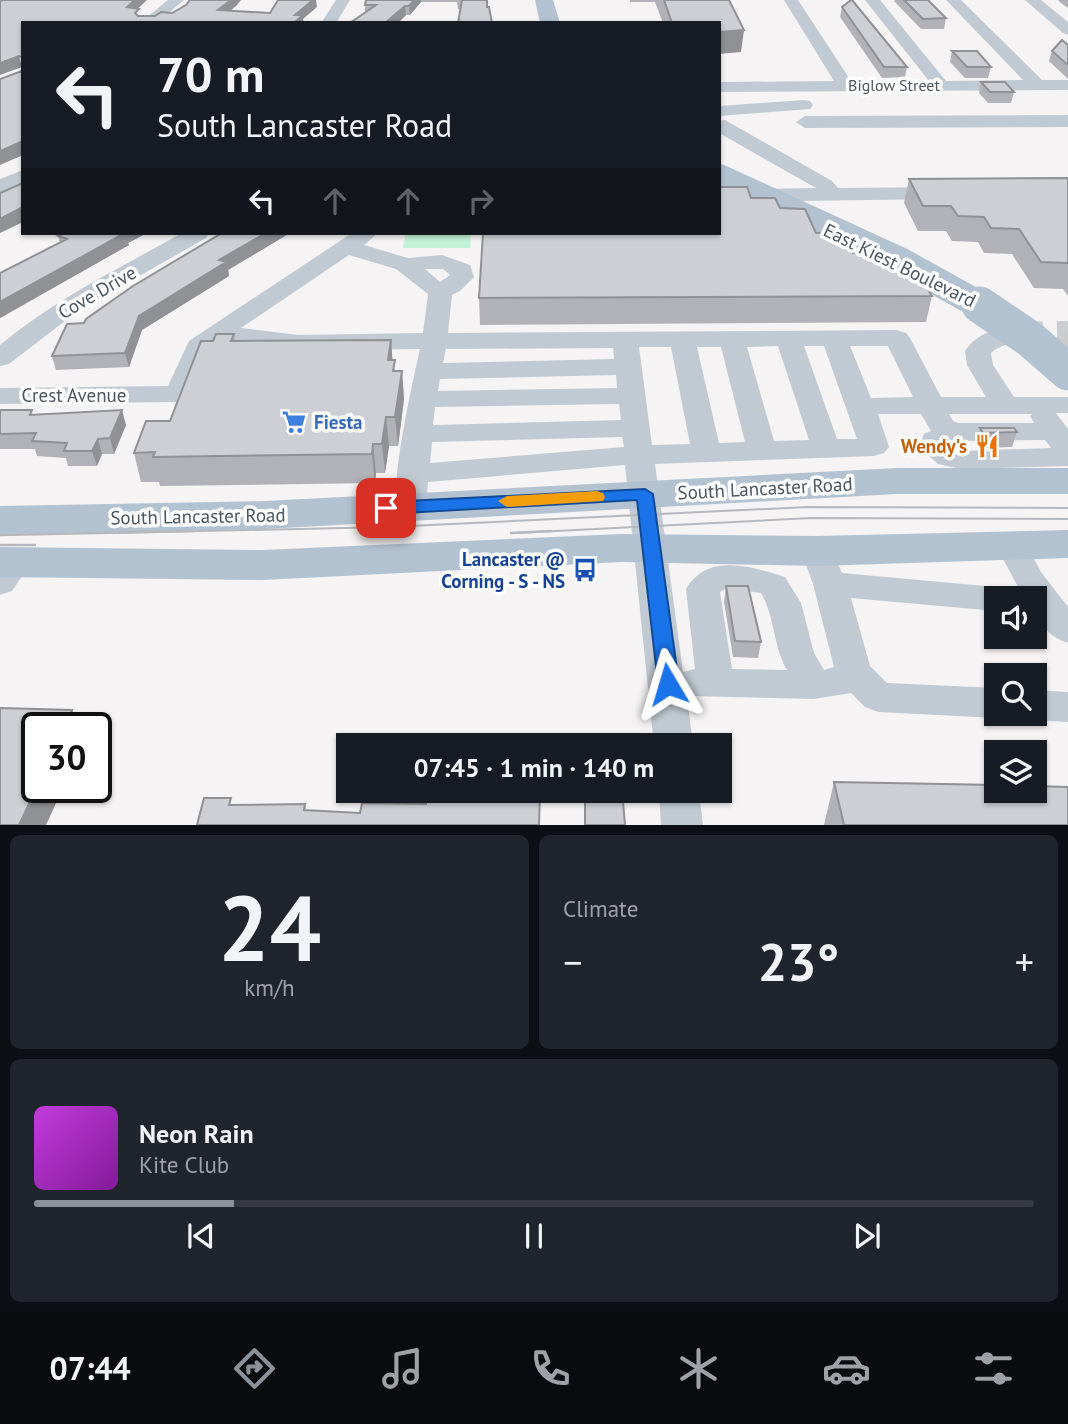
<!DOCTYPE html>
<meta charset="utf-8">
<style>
body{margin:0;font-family:"PT Sans",sans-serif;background:#20242c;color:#f1f3f6;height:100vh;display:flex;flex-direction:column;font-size:26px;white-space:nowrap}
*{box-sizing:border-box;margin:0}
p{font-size:23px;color:#9ea1a6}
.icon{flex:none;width:38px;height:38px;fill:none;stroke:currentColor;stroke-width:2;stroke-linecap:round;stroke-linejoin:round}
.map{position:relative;height:825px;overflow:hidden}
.drawer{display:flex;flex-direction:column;gap:10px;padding:10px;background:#0d0f14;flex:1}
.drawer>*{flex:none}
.banner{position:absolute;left:21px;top:21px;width:700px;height:214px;border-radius:0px;box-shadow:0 2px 5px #0004;background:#171b24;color:#f1f3f6;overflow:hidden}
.tools{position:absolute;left:984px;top:586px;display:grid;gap:14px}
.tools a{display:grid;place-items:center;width:63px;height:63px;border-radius:0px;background:#171b24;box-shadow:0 2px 5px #0004;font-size:35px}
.speed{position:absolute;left:21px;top:712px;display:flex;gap:14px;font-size:35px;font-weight:700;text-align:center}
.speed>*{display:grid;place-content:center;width:91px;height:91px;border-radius:50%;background:#171b24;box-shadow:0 2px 5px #0004;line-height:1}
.speed .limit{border:4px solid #111;border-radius:10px;background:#fff;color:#111}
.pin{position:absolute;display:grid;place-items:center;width:60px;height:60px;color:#fff;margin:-30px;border-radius:14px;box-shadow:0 4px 10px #0006}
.me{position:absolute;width:77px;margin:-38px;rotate:353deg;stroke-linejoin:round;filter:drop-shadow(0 0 5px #0008)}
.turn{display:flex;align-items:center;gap:24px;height:147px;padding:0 21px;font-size:32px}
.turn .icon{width:91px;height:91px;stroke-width:2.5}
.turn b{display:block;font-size:49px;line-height:60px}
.lanes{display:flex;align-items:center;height:66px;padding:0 21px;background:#0003;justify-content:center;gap:35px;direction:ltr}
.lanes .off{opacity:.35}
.big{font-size:52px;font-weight:800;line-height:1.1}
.drawer .widget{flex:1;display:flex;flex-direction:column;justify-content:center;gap:10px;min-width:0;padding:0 24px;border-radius:10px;background:#20242c}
.drawer .dial{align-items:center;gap:0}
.dial b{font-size:91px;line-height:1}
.song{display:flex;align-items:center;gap:21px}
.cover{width:84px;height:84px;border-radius:10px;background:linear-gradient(135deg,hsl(290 70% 55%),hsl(290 70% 35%))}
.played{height:7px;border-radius:4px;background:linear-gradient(90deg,#8c9099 20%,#363941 20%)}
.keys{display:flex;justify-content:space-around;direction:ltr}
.heat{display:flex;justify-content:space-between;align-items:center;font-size:38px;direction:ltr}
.drawer .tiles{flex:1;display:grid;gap:10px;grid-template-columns:1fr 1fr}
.widget:last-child{grid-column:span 2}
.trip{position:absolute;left:336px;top:733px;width:396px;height:70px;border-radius:0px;background:#171b24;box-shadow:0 2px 5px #0004;font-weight:800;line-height:70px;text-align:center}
.menu{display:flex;height:112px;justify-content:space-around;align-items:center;background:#090b0e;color:#9ea1a6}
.menu .icon{width:49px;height:49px}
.menu .on{color:#8c9099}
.menu b{font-size:32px;color:#f1f3f6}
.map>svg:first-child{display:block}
.green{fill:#c3f1d5}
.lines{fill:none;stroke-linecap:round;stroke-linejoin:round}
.minor-tunnel{stroke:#caccce;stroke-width:28;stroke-dasharray:28 14;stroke-linecap:butt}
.minor{fill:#c1cad2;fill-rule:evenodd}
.major{fill:#b3c2d1;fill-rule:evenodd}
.tram-far1{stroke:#b5b8bd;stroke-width:2}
.tram{stroke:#b5b8bd;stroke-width:2.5}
.major-bridge-far1{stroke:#b3c2d1;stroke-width:28}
.major-bridge{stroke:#b3c2d1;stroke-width:37}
.wall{fill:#b0b2b7}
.shaded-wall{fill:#909195}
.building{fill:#cdcfd5;stroke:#909195;stroke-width:2}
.route{fill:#1a73e8;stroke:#114b97;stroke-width:2}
.slow{fill:#f59e0b}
.labels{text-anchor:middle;stroke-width:7;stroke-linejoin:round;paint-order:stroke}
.far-street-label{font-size:16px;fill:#4a5661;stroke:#fff}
.street-label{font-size:19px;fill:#4a5661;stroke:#fff}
.shop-label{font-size:19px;font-weight:bold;fill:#366cbe;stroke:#fff;text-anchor:start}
.food-label{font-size:19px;font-weight:bold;fill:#c56008;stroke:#fff;text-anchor:end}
.transit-label{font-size:19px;font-weight:bold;fill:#164399;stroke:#fff;text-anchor:end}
</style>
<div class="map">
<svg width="1068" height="826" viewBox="0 0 1068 826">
<rect width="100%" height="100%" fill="#f5f3f3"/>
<path class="green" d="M406 233H471L470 248H403Z"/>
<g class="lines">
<path class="minor-tunnel" d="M1015 336 1068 335"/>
<path class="minor" d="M168 0H184L157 23H140Z
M336 0H350L336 23H321Z
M784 0H798L851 81H929L865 0H880L946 81 1023 80 946 0H961L1042 80H1068V90L719 92V82L834 81Z
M1025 0H1041L1068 22V35L1063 33Z
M804 100 810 101 813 105 810 109 719 116V106Z
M1068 115V127L805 128 796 122 805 116Z
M725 120 832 181 838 188 943 187 950 189 953 193 950 197 943 199 719 202V190L816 188 719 133V121Z
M23 170V184L0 193V179Z
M182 233H209L206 238 78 311 9 364 0 366V345C55 299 120 268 182 233Z
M352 233H378L364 245 408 258 442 255 470 265 474 277 460 291 452 295 448 333 897 330 906 333 910 338 941 397H986L967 365 965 351C976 335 995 326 1014 331L1018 336C1012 345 999 345 991 353L993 365 1014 397H1068V413H1056L1068 429V466L961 469 938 464 919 447 924 434 931 431 921 414H878L889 447 884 453 874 456 655 464 683 672 695 669 686 589C708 552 752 567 785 577L801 603 814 653 824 670 834 667 813 584 801 551 805 543 817 540 829 543 842 573 996 587 1008 590 1013 598H996V611L851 598 870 666 887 683 996 688V714H1008L996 718 878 712 865 707 851 693 814 699 687 696 693 746H654L625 465 428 482 426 506 421 513 410 516 399 513C387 494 414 376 420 349L298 351 253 344H219L209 350 188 400 178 402 0 404V388L168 386 189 341ZM349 255 396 269 428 294 423 333 298 335 241 328ZM425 269H443L450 275 440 282ZM778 346 809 440 774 441 747 347ZM804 346H824L857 439H837ZM850 346H888L913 397 871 398ZM639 347H671L690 444 652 445ZM697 347H721L745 442 719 443ZM613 348 614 359 443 363 446 349ZM616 375 617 388 438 391 440 379ZM619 404 621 420 433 425 435 407ZM949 414H1032L1030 416 1034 423H958L953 421ZM622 437 624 447 430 463 432 442ZM1045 440 1051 448 961 451 949 444 959 441ZM727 588 761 593C775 617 773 646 787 670L732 669 720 592Z
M1012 535 1023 538 1041 572 1068 607V643C1048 637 1034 619 1034 598H1024L996 546 1001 538Z
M15 552 27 555 31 563 12 591 0 595V559L3 555Z
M1034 690 1068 692V722L1034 720 1021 715 1034 714Z
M659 791H699L703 826H661Z"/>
<path class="major" d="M535 0H553L560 23H540Z
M897 468H1068V494H897L265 529 0 534V506L265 501Z
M1068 530V558L817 566 622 562 263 580 0 577V547L263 550 622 534 817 536Z"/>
<path class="tram-far1" d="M110 533 388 527 808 507 1068 508
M516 533 811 518 1068 519"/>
<path class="tram" d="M511 533 551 531
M0 535 194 531
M0 545H35"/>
<path class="major-bridge-far1" d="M719 178 902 262 983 307"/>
<path class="major-bridge" d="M980 305 1030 339 1068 372"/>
</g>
<path class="wall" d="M366 0H488V7L460 9H458L457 2H421L410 15H406L398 23H350L365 13V5Z
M630 0H729L741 52 719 23H663L655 2H630Z
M895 0H928L946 18 944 29H921L894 1Z
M1058 0H1068V8L1061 3Z
M842 7 907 67 905 77 882 78 840 17Z
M1068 45V79L1049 61 1052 51Z
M952 51 991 67 988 78H965L950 62Z
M981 82 1014 92 1011 103H988L979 93Z
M1068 178V296L1063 289 1034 288 1012 254 984 253 978 242 952 241 946 231H918L904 203 909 179Z
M780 208 816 233 853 253 885 264 932 296 926 322 480 325 479 298Z
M65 233H147L128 243 129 245 0 318V273L60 243 58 236Z
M222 233H290L228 270 229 276 142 330 129 367 56 370 52 356 84 323Z
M234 334 235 341 391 340 392 360 395 371H402L404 399 398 446H389L385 473H376L375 483 160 486 159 482H141L134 453 170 421 213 341Z
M0 410 34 414 126 425 114 454H102L97 466H68L66 458 37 456 35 449H0Z
M980 428 1017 432 1012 447 979 448 976 443Z
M726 586 761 642 758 658 733 657 724 602Z
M834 782 1068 825H824Z
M513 791H566V800H541L197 825 233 804H305L306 810 360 813 426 804 475 800 513 801Z"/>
<path class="shaded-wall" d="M135 0H147L129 17 127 7Z
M231 0H241L236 6 220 20 218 10Z
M308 0H316L317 7 303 19 304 23H294L295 15Z
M414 0H421V2L410 15 409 6Z
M405 6 406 15 398 23H385Z
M744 30 741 52 719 54V32Z
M19 56 22 67 0 75V63Z
M23 141V155L0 165V151Z
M23 207V222L0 233V219Z
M123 233H147L128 243 129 245 0 318V302Z
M266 233H290L228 270 229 276 142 330 129 367 125 353 139 316 219 260Z
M391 340 393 367 388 360Z
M402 371 404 399 398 446 395 417Z
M122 410 126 425 114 454 110 438Z
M386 417 389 446 385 473 382 444Z
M98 439 102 454 97 466 92 451Z
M373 444 376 473 375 483 372 454Z
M72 710 78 728H64Z
M37 788H63L46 825H19Z"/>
<path class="building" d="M3 0H135L127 7 139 9 135 13 138 16H155L161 12 172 13 186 5 190 0H231L218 10 270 13 278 0H313L295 15H303L294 23H23V58L19 56 0 63V1Z
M366 0H414L409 6H405L385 23H350L376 5H365Z
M462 0H487V7H489L492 23H458Z
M664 0H729L744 30 719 32V23H672Z
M851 0H852L907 67H884L842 7Z
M904 0H928L946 18 923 19Z
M1062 40 1068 45V65L1052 51Z
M952 51H977L991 67H967Z
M23 60V141L0 151V79L22 71Z
M981 82H1005L1014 92H990Z
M1068 178V263L1041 262 1019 229 991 228 984 217 958 216 951 206H923L909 179Z
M23 183V207L0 219V193Z
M719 187H747L751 198H775L780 208 805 209 816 233 842 232 853 253H881L885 264H912L932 296 479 298 483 233H719Z
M65 233H125L0 302V273L67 239 58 236Z
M222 233H266L219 260 226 262 139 316 125 353 52 356 67 324 84 323 86 319 133 286Z
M216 334H234L231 341 391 340 388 360H395L393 371H402L395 417H386L382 444H373L372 454 153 457 155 452 134 453 146 421H170L201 341H213Z
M0 410H32L30 415 122 410 110 438 98 439 92 451H64L67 443 32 441 36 433 0 434Z
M980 428H1014L1017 432 983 433Z
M726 586H748L761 642 735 641Z
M0 708 72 710 64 728H37V787L19 825H0Z
M834 782 996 785V791H1034V786L1068 787V825H844Z
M427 791H474L473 800 513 801V791H540L539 825H197L204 798H231L229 805 305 804 304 810 360 813 362 803 426 804Z
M585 800 623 801 625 825H585Z"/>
<path class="route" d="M645 489 653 494 679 684 676 690 668 692 661 690 658 684 637 500 386 514 377 508 386 502Z"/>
<path class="slow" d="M597 491 603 493 605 497 603 501 507 507 498 501 507 496Z"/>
<defs>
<g id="supermarket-bare" transform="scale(1.89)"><path d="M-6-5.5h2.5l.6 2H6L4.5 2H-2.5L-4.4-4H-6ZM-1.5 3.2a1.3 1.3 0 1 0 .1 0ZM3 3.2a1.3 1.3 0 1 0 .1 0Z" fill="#3f7fe0" stroke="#fff" stroke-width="2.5" paint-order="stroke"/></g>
<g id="restaurant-bare" transform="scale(1.89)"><path d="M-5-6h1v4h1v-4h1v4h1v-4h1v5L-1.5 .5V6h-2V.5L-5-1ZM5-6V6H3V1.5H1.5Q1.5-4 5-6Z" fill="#e8710a" stroke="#fff" stroke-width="2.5" paint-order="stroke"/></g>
<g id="bus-bare" transform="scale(1.89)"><path d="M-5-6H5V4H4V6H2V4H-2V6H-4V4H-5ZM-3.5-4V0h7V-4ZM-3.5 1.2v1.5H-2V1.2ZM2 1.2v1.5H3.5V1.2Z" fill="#1a4fb4" stroke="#fff" stroke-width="2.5" paint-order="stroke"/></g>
</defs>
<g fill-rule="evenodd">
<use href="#supermarket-bare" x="294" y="422"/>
<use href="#restaurant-bare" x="987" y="446"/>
<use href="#bus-bare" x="585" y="570"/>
</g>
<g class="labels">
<g class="far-street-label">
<text x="894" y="91">Biglow Street</text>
</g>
<g class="street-label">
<text transform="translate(900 265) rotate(26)" y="7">East Kiest Boulevard</text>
<text transform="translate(97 292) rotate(-30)" y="7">Cove Drive</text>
<text x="74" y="402">Crest Avenue</text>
<text transform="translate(765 488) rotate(-3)" y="7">South Lancaster Road</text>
<text transform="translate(198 516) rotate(-1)" y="7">South Lancaster Road</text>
</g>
<g class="shop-label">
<text x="314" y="429">Fiesta</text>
</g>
<g class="food-label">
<text x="967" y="453">Wendy's</text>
</g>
<g class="transit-label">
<text x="565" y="566">Lancaster @<tspan x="565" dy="22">Corning - S - NS</tspan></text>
</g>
</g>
</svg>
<div class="tools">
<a><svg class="icon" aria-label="sound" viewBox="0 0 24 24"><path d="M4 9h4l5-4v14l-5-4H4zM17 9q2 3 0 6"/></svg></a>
<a><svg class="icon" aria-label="search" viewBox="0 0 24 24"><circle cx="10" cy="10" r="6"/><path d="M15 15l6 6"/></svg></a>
<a><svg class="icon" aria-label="layers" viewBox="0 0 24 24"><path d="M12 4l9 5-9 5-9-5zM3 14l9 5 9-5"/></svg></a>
</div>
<div class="speed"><div class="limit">30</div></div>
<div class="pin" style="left:386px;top:508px;background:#d93025"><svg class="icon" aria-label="arrive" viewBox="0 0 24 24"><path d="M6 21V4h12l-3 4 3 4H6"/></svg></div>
<svg class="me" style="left:668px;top:684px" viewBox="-20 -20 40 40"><path d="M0-17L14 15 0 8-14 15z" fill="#1a73e8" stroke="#fff" stroke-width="4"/></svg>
<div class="trip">07:45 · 1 min · 140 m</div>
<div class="banner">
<div class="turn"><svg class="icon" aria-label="left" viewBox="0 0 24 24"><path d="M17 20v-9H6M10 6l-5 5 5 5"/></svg><div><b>70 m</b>South Lancaster Road</div></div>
<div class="lanes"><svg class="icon" aria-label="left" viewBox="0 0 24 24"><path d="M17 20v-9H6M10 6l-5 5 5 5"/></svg><svg class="icon off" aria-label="ahead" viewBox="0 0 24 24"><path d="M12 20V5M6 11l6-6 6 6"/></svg><svg class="icon off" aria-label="ahead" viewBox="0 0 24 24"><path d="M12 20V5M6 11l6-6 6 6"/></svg><svg class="icon off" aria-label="right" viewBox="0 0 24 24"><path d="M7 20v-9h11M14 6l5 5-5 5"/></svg></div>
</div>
</div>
<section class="drawer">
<div class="tiles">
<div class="widget dial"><b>24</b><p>km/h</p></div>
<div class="widget"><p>Climate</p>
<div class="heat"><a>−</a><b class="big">23°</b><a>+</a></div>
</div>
<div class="widget">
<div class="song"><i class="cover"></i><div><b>Neon Rain</b><p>Kite Club</p></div></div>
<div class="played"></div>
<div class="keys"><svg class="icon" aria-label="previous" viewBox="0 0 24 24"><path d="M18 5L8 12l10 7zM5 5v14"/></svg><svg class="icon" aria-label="pause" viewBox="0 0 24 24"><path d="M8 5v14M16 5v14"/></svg><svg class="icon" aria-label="next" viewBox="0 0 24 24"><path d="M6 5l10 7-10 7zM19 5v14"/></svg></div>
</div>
</div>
</section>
<nav class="menu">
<b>07:44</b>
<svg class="icon on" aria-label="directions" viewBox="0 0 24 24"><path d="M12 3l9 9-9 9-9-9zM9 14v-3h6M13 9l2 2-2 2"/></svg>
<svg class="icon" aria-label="music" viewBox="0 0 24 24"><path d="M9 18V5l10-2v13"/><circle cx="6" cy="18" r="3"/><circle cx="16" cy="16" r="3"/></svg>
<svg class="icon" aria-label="phone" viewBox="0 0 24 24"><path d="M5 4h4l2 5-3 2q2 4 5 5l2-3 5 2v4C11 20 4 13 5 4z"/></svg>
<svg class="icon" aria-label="climate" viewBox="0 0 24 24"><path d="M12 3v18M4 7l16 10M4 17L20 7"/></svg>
<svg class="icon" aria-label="car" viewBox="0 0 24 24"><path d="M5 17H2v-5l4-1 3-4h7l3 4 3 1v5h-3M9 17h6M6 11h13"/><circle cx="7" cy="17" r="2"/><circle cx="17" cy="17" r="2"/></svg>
<svg class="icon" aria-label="filters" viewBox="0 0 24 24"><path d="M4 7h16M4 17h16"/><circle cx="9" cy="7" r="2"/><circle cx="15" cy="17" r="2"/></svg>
</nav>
